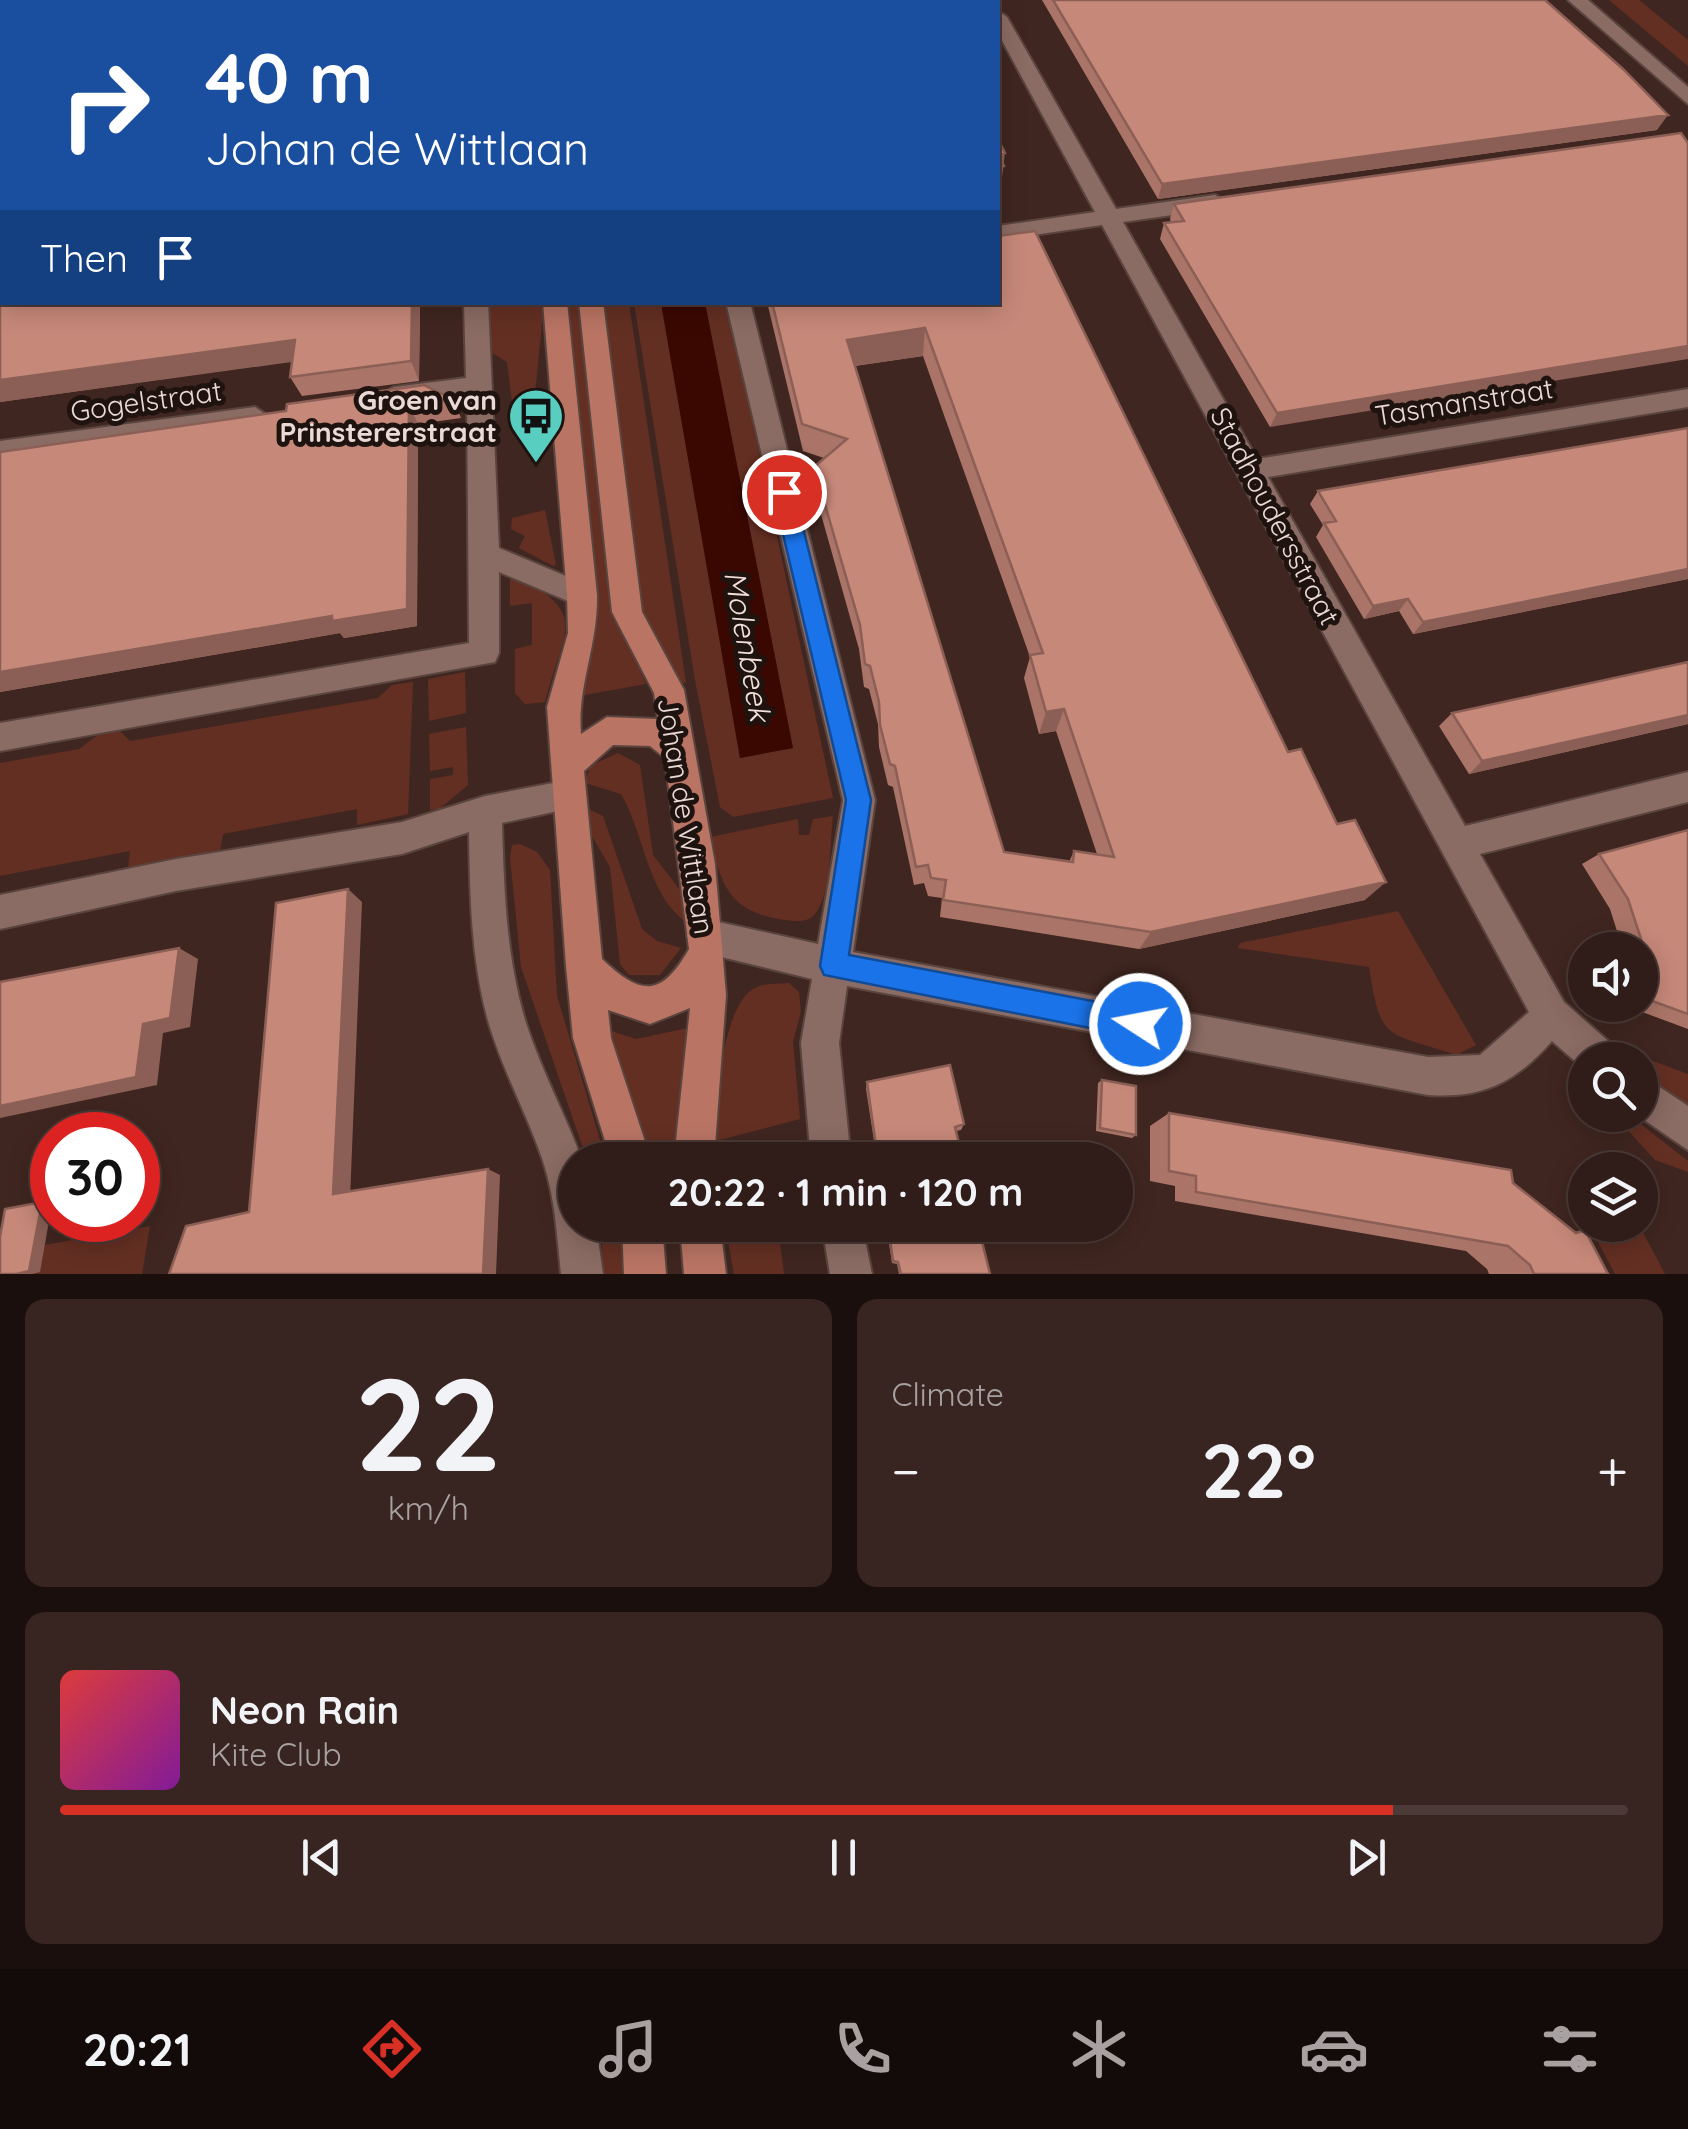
<!DOCTYPE html>
<meta charset="utf-8">
<style>
body{margin:0;font-family:Quicksand,sans-serif;background:#382521;color:#f1f3f6;height:100vh;display:flex;flex-direction:column;font-size:38px;white-space:nowrap}
*{box-sizing:border-box;margin:0}
p{font-size:32px;color:#a8a1a2}
.icon{flex:none;width:55px;height:55px;fill:none;stroke:currentColor;stroke-width:2;stroke-linecap:round;stroke-linejoin:round}
.map{position:relative;height:1274px;overflow:hidden}
.side{display:flex;flex-direction:column;gap:25px;padding:25px;background:#1a0f0d;flex:1}
.side>*{flex:none}
.guide{position:absolute;left:0px;top:0px;width:1000px;height:305px;box-shadow:0 5px 25px #0003,0 0 0 2px #4b3a37;background:#1a4fa0;color:#fff;overflow:hidden}
.controls{position:absolute;left:1568px;top:932px;display:grid;gap:20px}
.controls a{display:grid;place-items:center;width:90px;height:90px;border-radius:50%;background:#301c18;box-shadow:0 5px 25px #0003,0 0 0 2px #4b3a37;font-size:50px}
.speed{position:absolute;left:30px;top:1112px;display:flex;gap:20px;font-size:50px;font-weight:700;text-align:center}
.speed>*{display:grid;place-content:center;width:130px;height:130px;border-radius:50%;background:#301c18;box-shadow:0 5px 25px #0003,0 0 0 2px #4b3a37;line-height:1}
.speed .limit{border:15px solid #d22;background:#fff;color:#111}
.pin{position:absolute;display:grid;place-items:center;width:85px;height:85px;color:#fff;margin:-42px;border:5px solid #fff;border-radius:50%;box-shadow:0 2px 10px #0007}
.me{position:absolute;width:110px;margin:-55px;rotate:281deg;stroke-linejoin:round;filter:drop-shadow(0 0 8px #0008)}
.turn{display:flex;align-items:center;gap:35px;height:210px;padding:0 40px;font-size:45px}
.turn .icon{width:130px;height:130px;stroke-width:2.5}
.turn b{display:block;font-size:70px;line-height:85px}
.then{display:flex;align-items:center;height:95px;padding:0 40px;background:#0003;gap:20px;font-size:38px}
.big{font-size:75px;font-weight:700;line-height:1.1}
.side .widget{flex:1;display:flex;flex-direction:column;justify-content:center;gap:15px;min-width:0;padding:0 35px;border-radius:20px;background:#382521}
.side .dial{align-items:center;gap:0}
.dial b{font-size:130px;line-height:1}
.song{display:flex;align-items:center;gap:30px}
.cover{width:120px;height:120px;border-radius:15px;background:linear-gradient(135deg,hsl(0 70% 55%),hsl(290 70% 35%))}
.played{height:10px;border-radius:5px;background:linear-gradient(90deg,#d93025 85%,#4b3a37 85%)}
.keys{display:flex;justify-content:space-around;direction:ltr}
.heat{display:flex;justify-content:space-between;align-items:center;font-size:55px;direction:ltr}
.side .tiles{flex:1;display:grid;gap:25px;grid-template-columns:1fr 1fr}
.widget:last-child{grid-column:span 2}
.trip{position:absolute;left:558px;top:1142px;width:575px;height:100px;border-radius:50px;background:#301c18;box-shadow:0 5px 25px #0003,0 0 0 2px #4b3a37;font-weight:700;line-height:100px;text-align:center}
.dock{display:flex;height:160px;justify-content:space-around;align-items:center;background:#130b0a;color:#a8a1a2}
.dock .icon{width:70px;height:70px}
.dock .current{color:#d93025}
.dock b{font-size:45px;color:#f1f3f6}
.map>svg:first-child{display:block}
.green{fill:#642f23}
.water{fill:#3a0800}
.lines{fill:none;stroke-linecap:round;stroke-linejoin:round}
.minor-casing{stroke:#59443e;stroke-width:4}
.major-casing{stroke:#59443e;stroke-width:4}
.minor{fill:#8b6c64;fill-rule:evenodd}
.major{fill:#b97464;fill-rule:evenodd}
.wall{fill:#aa7568;fill-rule:evenodd}
.shaded-wall{fill:#8b5f55}
.building{fill:#c68879;stroke:#8b5f55;stroke-width:2.5;fill-rule:evenodd}
.route{fill:#1a73e8;stroke:#114b97;stroke-width:2.5}
.labels{text-anchor:middle;stroke-width:10;stroke-linejoin:round;paint-order:stroke}
.poi-label{font-size:28px;font-weight:bold;fill:#ebd9d5;stroke:#1f1310;text-anchor:end}
.street-label{font-size:28px;fill:#ebd9d5;stroke:#1f1310}
.water-label{font-size:30px;font-style:italic;fill:#f2dfda;stroke:#1f1310}
</style>
<div class="map">
<svg width="1688" height="1274" viewBox="0 0 1688 1274">
<rect width="100%" height="100%" fill="#402620"/>
<path class="green" d="M1609 0H1639L1688 40V66Z
M487 303H544L533 414 514 417 507 362 489 351Z
M563 303H578L611 605 646 684 579 696Z
M598 303H629L686 683H680L642 617Z
M634 303H661L740 758 793 748 705 303H727L833 798 733 817 720 807 695 680Z
M545 510 556 565 553 566 519 548 525 536 511 529 512 518Z
M510 572C592 615 564 627 545 702L525 704 515 693V649L532 645V603L510 606Z
M465 672 466 713 429 721 428 679Z
M413 682 408 814 357 825V809L223 834 220 851 128 868 130 851 0 876V763L79 749 99 734 120 731 130 741 378 698 392 685Z
M466 727 468 785 439 809 430 810V779L453 775V767L430 771 429 734Z
M618 753 640 765 653 855 683 894 687 923C646 893 646 837 621 794L585 783 590 766Z
M584 807 603 816 642 929 657 941 681 948 660 975H629L620 964 610 867 586 826Z
M833 816C829 844 833 893 814 915 807 923 795 921 785 920 729 912 722 887 710 837L798 819 799 835H809L813 819Z
M520 844 537 852 550 870 557 996 606 1160H587L521 967 510 857 512 845Z
M1398 911 1476 1045 1456 1055C1386 1031 1381 1044 1369 967L1238 948 1240 943Z
M789 983 799 992 801 1011 793 1042 800 1119 712 1142C715 1109 722 1000 757 987 766 983 779 984 789 983Z
M688 1028 677 1111 679 1152 648 1160 608 1030 636 1039Z
M1601 1042 1688 1074V1113L1640 1076V1060H1621Z
M1614 1115H1629L1688 1161V1172L1655 1160Z
M601 1225H624L629 1274H603Z
M725 1225H778L784 1274H734Z
M1589 1225H1639L1665 1274H1615Z
M150 1226 142 1274H0V1253Z"/>
<path class="water" d="M661 303H705L793 748 740 758Z"/>
<g class="lines">
<g class="minor-casing">
<path id="minor" d="M458 0H476V2H458Z
M660 0H678L679 2H661Z
M1568 0H1588L1688 87V104Z
M998 11 1007 17 1116 209 1215 195 1226 202 1215 209 1123 222 1257 459 1688 389V407L1268 477 1465 826 1688 772V802L1480 854 1564 1002 1615 1047 1621 1060H1585V1070L1552 1041C1516 1082 1483 1099 1428 1095L847 986 839 1043 851 1160H811L801 1043 812 979 705 953 692 948 687 936 692 924 705 919 818 944 843 800 726 302H750L875 800 853 952 1428 1057 1480 1055 1529 1012 1102 225 998 240V226L1095 212 998 33Z
M464 302H488L499 548 592 587 597 595 592 603 582 607 499 572V653L495 662 0 751V723L469 643 467 396 394 405 381 396 394 387 466 378Z
M255 407 268 416 264 423 0 461V441Z
M569 780 581 784 585 795 581 806 502 823C504 890 506 958 526 1023 541 1070 565 1114 582 1160H575V1225H596L603 1274H561C557 1235 555 1198 543 1161 527 1114 503 1071 489 1024 471 961 470 896 469 832L402 854 176 891 0 929V895L176 859 402 822 485 796Z
M1640 1074 1688 1106V1150L1637 1115Z
M822 1225H862L872 1274H830Z"/>
</g>
<g class="major-casing">
<path id="major" d="M519 0H537L538 2H520Z
M546 0H564V2H546Z
M543 302H567L597 595C598 646 577 686 581 734L607 717 658 719 654 693 612 612 579 302H603L642 612 684 690 715 864 726 995 714 1160H674L690 1008 650 1024 608 1010 611 1038 651 1160H611L573 1038 566 966 547 707 568 633 567 595ZM613 745 650 746 665 758 689 949C661 998 641 996 602 959L584 771Z
M622 1225H662L666 1274H624Z
M680 1225H720L726 1274H684Z"/>
</g>
<use href="#minor" class="minor"/>
<use href="#major" class="major"/>
</g>
<path class="wall" d="M0 0H422V2H2L420 302 419 381 302 396 290 377 292 361 0 402Z
M1042 0H1545L1657 130 1158 199Z
M1681 133 1270 427 1160 239 1164 223 1171 222 1170 219 1174 204Z
M767 302H998L1288 752 1365 900 1139 949 940 917 942 898 928 896 924 883 914 885 893 787 888 785 879 747 878 724 869 689 864 687 859 649 815 493 814 467 824 458 803 451ZM923 356 1030 657 1024 678 1039 734 1056 731 1097 854 1074 851 1069 862 1004 852 855 366Z
M453 399 461 418 418 424 417 626 344 638 340 633 0 692V452Z
M1688 428V579L1413 634 1399 611 1364 619 1316 537 1323 525 1310 504 1318 491Z
M1688 662V724L1469 774 1439 726 1452 713Z
M1688 830V1029L1626 1006 1640 1005V950H1623L1610 909 1582 864 1599 854Z
M1102 1080 1136 1135 1132 1138 1096 1131 1098 1083Z
M867 1082 964 1124 961 1130 956 1131 963 1160H877L866 1089Z
M1169 1113 1513 1183 1575 1232 1585 1230 1608 1274H1489L1487 1269 1466 1251 1175 1201V1186L1150 1181V1126Z
M886 1225H978L990 1274H899L897 1264 892 1263Z"/>
<path class="shaded-wall" d="M1668 115 1657 130 1158 199 1162 184Z
M1005 153 1000 194 998 195 999 154Z
M412 302H420L419 381 411 361Z
M925 328 923 356 847 367V340Z
M295 340 306 360 0 402V380Z
M1688 346V359L1270 427 1277 413Z
M409 405 418 424 417 626 344 638 340 633 0 692V672Z
M1688 569V579L1413 634 1423 622Z
M1408 599 1399 611 1364 619 1373 606Z
M1064 709 1056 731 1039 734 1046 712Z
M1688 715V724L1469 774 1482 761Z
M1386 882 1365 900 1139 949 1151 932Z
M348 889 362 902 350 1199 333 1194Z
M179 948 198 959 190 1027 163 1033 157 1085 0 1118V1106Z
M488 1169 500 1175 496 1274H483Z
M42 1202 52 1204 40 1272 32 1274H17Z"/>
<path class="building" d="M0 0H416V2H2V302H412L411 361 290 377 295 340 0 380Z
M695 0H923L924 2H696Z
M1053 0H1545L1623 69 1668 115 1162 184Z
M1681 133 1688 143V346L1277 413 1164 223 1184 221 1174 204Z
M998 139 1005 153 999 154 1004 166 998 167Z
M1035 231 1288 752 1301 749 1337 824 1355 820 1386 882 1151 932 943 900 946 880 931 878 928 865 916 867 895 766 890 764 880 725 879 702 870 666 865 664 860 625 814 467 847 439 802 424 772 302H998V236ZM925 328 1043 653 1030 655 1046 712 1064 709 1114 857 1074 851 1073 862 1004 852 847 340Z
M424 385 453 399 409 405 407 609 332 621V616L0 672V452L286 411 287 404Z
M1688 428V569L1423 622 1408 599 1373 606 1324 523 1336 521 1318 491Z
M1688 662V715L1482 761 1452 713Z
M1688 830V1014L1644 998V948L1628 899 1599 854Z
M348 889 333 1194 488 1169 483 1274H169L186 1226 249 1212 276 903Z
M179 948 170 1018 143 1024 136 1077 0 1106V982Z
M950 1065 964 1124 955 1127 963 1160H878L867 1082Z
M1102 1080 1136 1086V1135L1100 1128Z
M1169 1113 1511 1170 1513 1183 1576 1233 1585 1230 1608 1274H1534L1530 1265 1508 1246 1196 1192V1176L1169 1171Z
M42 1202 29 1271 17 1274H0V1237L5 1209Z
M888 1225H978L990 1274H901L898 1262 893 1261Z"/>
<path class="route" d="M784 484 794 492 871 800 849 955 1140 1010 1150 1014 1154 1024 1150 1034 1140 1038 824 975 820 966 846 800 773 492Z"/>
<defs>
<g id="bus-pin" transform="scale(2.875)"><path d="M0 17L-7.5 6A9.5 9.5 0 1 1 7.5 6Z" fill="#58cec0" stroke="#1f1310"/><path d="M-5-6H5V4H4V6H2V4H-2V6H-4V4H-5ZM-3.5-4V0h7V-4ZM-3.5 1.2v1.5H-2V1.2ZM2 1.2v1.5H3.5V1.2Z" fill="#111"/></g>
</defs>
<g fill-rule="evenodd">
<use href="#bus-pin" x="536" y="416"/>
</g>
<g class="labels">
<g class="poi-label">
<text x="497" y="410">Groen van<tspan x="497" dy="32">Prinstererstraat</tspan></text>
</g>
<g class="street-label">
<text transform="translate(146 401) rotate(-8)" y="10">Gogelstraat</text>
<text transform="translate(1464 402) rotate(-9)" y="10">Tasmanstraat</text>
<text transform="translate(1275 516) rotate(62)" y="10">Stadhoudersstraat</text>
<text transform="translate(686 816) rotate(81)" y="10">Johan de Wittlaan</text>
</g>
<g class="water-label">
<text transform="translate(747 646) rotate(80)" y="10">Molenbeek</text>
</g>
</g>
</svg>
<div class="controls">
<a><svg class="icon" aria-label="sound" viewBox="0 0 24 24"><path d="M4 9h4l5-4v14l-5-4H4zM17 9q2 3 0 6"/></svg></a>
<a><svg class="icon" aria-label="search" viewBox="0 0 24 24"><circle cx="10" cy="10" r="6"/><path d="M15 15l6 6"/></svg></a>
<a><svg class="icon" aria-label="layers" viewBox="0 0 24 24"><path d="M12 4l9 5-9 5-9-5zM3 14l9 5 9-5"/></svg></a>
</div>
<div class="speed"><div class="limit">30</div></div>
<div class="pin" style="left:784px;top:492px;background:#d93025"><svg class="icon" aria-label="arrive" viewBox="0 0 24 24"><path d="M6 21V4h12l-3 4 3 4H6"/></svg></div>
<svg class="me" style="left:1140px;top:1024px" viewBox="-20 -20 40 40"><circle r="17" fill="#1a73e8" stroke="#fff" stroke-width="3"/><path d="M0-11L8 9 0 5-8 9z" fill="#fff"/></svg>
<div class="trip">20:22 · 1 min · 120 m</div>
<div class="guide">
<div class="turn"><svg class="icon" aria-label="right" viewBox="0 0 24 24"><path d="M7 20v-9h11M14 6l5 5-5 5"/></svg><div><b>40 m</b>Johan de Wittlaan</div></div>
<div class="then">Then<svg class="icon" aria-label="arrive" viewBox="0 0 24 24"><path d="M6 21V4h12l-3 4 3 4H6"/></svg></div>
</div>
</div>
<section class="side">
<div class="tiles">
<div class="widget dial"><b>22</b><p>km/h</p></div>
<div class="widget"><p>Climate</p>
<div class="heat"><a>−</a><b class="big">22°</b><a>+</a></div>
</div>
<div class="widget">
<div class="song"><i class="cover"></i><div><b>Neon Rain</b><p>Kite Club</p></div></div>
<div class="played"></div>
<div class="keys"><svg class="icon" aria-label="previous" viewBox="0 0 24 24"><path d="M18 5L8 12l10 7zM5 5v14"/></svg><svg class="icon" aria-label="pause" viewBox="0 0 24 24"><path d="M8 5v14M16 5v14"/></svg><svg class="icon" aria-label="next" viewBox="0 0 24 24"><path d="M6 5l10 7-10 7zM19 5v14"/></svg></div>
</div>
</div>
</section>
<nav class="dock">
<b>20:21</b>
<svg class="icon current" aria-label="directions" viewBox="0 0 24 24"><path d="M12 3l9 9-9 9-9-9zM9 14v-3h6M13 9l2 2-2 2"/></svg>
<svg class="icon" aria-label="music" viewBox="0 0 24 24"><path d="M9 18V5l10-2v13"/><circle cx="6" cy="18" r="3"/><circle cx="16" cy="16" r="3"/></svg>
<svg class="icon" aria-label="phone" viewBox="0 0 24 24"><path d="M5 4h4l2 5-3 2q2 4 5 5l2-3 5 2v4C11 20 4 13 5 4z"/></svg>
<svg class="icon" aria-label="climate" viewBox="0 0 24 24"><path d="M12 3v18M4 7l16 10M4 17L20 7"/></svg>
<svg class="icon" aria-label="car" viewBox="0 0 24 24"><path d="M5 17H2v-5l4-1 3-4h7l3 4 3 1v5h-3M9 17h6M6 11h13"/><circle cx="7" cy="17" r="2"/><circle cx="17" cy="17" r="2"/></svg>
<svg class="icon" aria-label="filters" viewBox="0 0 24 24"><path d="M4 7h16M4 17h16"/><circle cx="9" cy="7" r="2"/><circle cx="15" cy="17" r="2"/></svg>
</nav>
